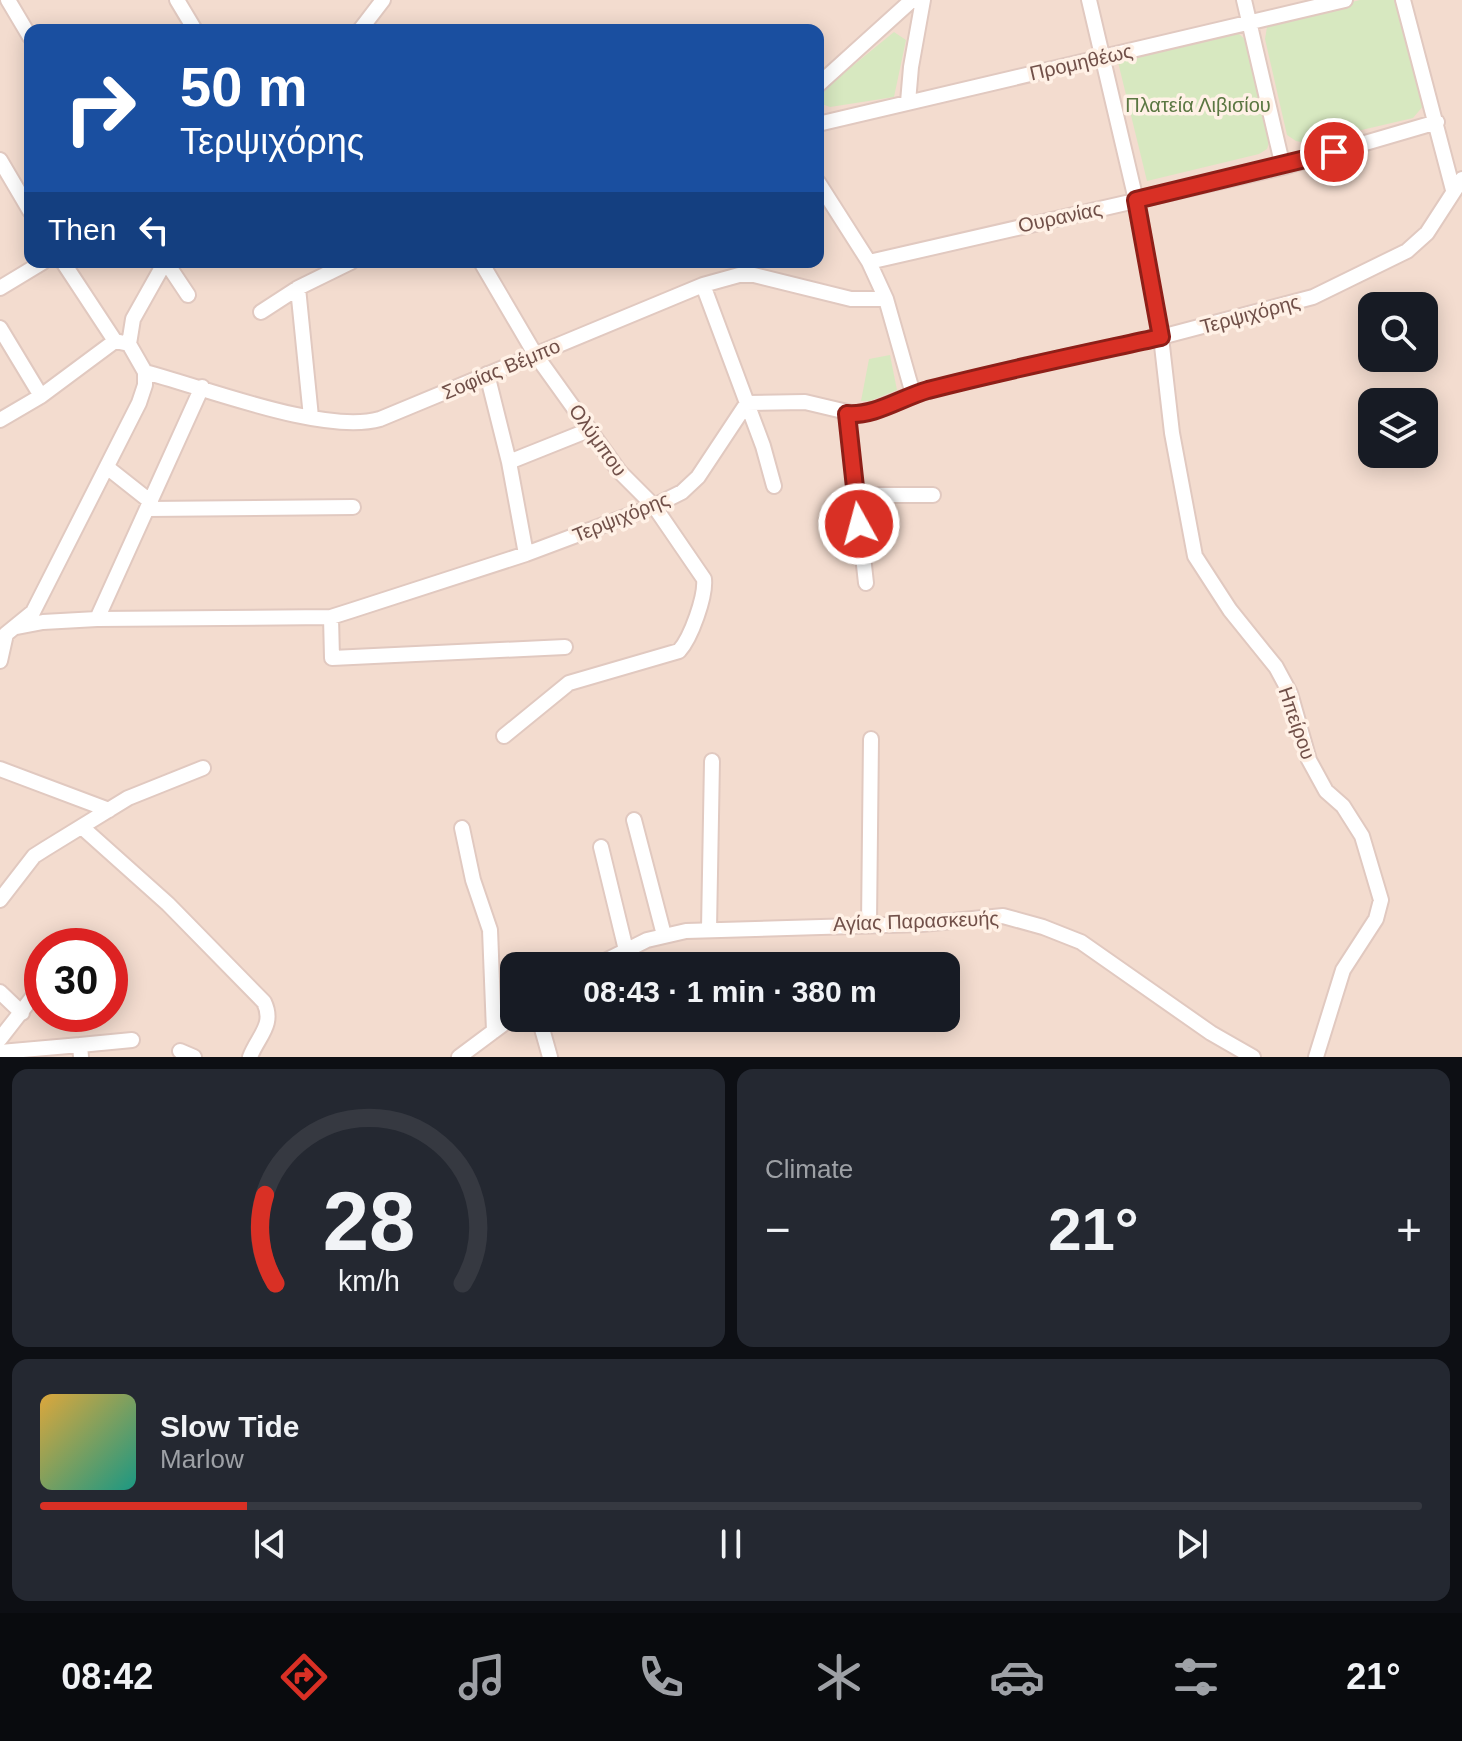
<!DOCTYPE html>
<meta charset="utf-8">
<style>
body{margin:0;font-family:Helvetica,sans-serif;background:#242831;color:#f1f3f6;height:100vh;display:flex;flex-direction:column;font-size:30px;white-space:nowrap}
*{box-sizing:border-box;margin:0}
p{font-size:26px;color:#9ea1a6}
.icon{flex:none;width:44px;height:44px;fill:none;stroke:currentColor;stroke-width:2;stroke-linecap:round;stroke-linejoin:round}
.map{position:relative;height:1057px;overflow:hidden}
.panel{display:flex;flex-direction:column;gap:12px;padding:12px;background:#0d0f14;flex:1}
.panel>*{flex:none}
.banner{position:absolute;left:24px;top:24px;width:800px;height:244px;border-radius:16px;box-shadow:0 4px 20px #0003;background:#1a4fa0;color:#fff;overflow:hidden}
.fabs{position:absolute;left:1358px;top:292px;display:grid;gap:16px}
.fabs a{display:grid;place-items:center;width:80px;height:80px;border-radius:16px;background:#171b24;box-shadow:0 4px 20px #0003;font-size:40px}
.speed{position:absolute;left:24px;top:928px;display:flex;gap:16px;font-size:40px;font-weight:700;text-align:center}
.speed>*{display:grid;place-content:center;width:104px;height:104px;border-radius:50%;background:#171b24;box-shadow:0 4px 20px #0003;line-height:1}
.speed .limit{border:12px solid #d22;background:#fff;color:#111}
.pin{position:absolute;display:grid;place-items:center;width:68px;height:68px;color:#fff;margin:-34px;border:4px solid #fff;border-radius:50%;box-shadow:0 2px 8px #0007}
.me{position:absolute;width:88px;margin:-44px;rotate:353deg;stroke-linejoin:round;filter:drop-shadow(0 0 6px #0008)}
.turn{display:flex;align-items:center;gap:28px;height:168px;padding:0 24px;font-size:36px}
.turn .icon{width:104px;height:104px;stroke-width:2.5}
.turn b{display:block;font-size:56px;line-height:68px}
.then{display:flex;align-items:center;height:76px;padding:0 24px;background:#0003;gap:16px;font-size:30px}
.big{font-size:60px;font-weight:800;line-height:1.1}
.panel .card{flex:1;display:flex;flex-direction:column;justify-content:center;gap:12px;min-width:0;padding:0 28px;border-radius:16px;background:#242831}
.panel .dial{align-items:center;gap:0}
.dial svg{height:208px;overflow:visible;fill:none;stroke:#363941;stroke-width:7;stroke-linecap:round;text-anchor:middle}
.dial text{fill:#f1f3f6;stroke:none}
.song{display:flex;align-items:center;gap:24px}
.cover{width:96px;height:96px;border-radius:12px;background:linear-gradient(135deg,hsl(40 70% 55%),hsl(170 70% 35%))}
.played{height:8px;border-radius:4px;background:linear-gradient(90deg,#d93025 15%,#363941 15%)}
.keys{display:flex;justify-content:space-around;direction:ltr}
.heat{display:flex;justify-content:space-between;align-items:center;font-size:44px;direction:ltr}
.panel .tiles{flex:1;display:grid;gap:12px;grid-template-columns:1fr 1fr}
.card:last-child{grid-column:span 2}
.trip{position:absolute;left:500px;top:952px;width:460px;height:80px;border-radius:16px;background:#171b24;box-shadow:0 4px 20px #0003;font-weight:800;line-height:80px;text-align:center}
.dock{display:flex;height:128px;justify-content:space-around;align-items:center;background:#090b0e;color:#9ea1a6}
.dock .icon{width:56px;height:56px}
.dock .current{color:#d93025}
.dock b{font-size:36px;color:#f1f3f6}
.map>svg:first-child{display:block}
.residential{fill:#f3dccf;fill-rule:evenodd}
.green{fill:#d7e8c0}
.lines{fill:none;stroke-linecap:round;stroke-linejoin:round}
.minor-casing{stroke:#e1c9c0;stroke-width:18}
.minor{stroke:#fff;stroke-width:14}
.route-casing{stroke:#8d1f18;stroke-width:20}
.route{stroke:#d93025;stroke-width:14}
.labels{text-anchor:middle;stroke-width:7;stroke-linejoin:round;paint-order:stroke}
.street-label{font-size:20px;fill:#715049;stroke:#fff1e6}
.park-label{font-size:20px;fill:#5b7742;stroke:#fff1e6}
</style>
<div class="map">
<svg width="1462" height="1057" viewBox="0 0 1462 1057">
<rect width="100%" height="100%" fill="#fbece0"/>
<path class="residential" d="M0 0H1462V1057H0ZM30 30H818V262H30ZM1372 306H1424V358H1372ZM1372 402H1424V454H1372ZM42 946H110V1014H42ZM514 966H946V1018H514Z"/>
<path class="green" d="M1360 0H1396L1424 105 1413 118 1306 143 1296 141 1287 135 1265 39 1267 27 1277 20Z
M1231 31 1238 33 1249 43 1271 136 1267 149 1259 154 1147 181 1118 62Z
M894 32 906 40 894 97 830 107 822 104 819 95 823 90Z
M890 355 897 390 870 401H861L869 359Z"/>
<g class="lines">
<g class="minor-casing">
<path id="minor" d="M8 0 30 37
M177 0 195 30
M1089 0 1136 200 1161 337 1172 433 1195 556 1230 610 1276 667 1290 693 1309 760 1326 791 1343 806 1362 836 1381 900 1376 919 1343 970 1316 1057
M1244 0 1283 167
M1403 0 1453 190
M360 30 383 0
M818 85 912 0
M908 102 911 67 923 0
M818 124 1345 0
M0 160 30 211
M818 182 869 262 886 299 913 394
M63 262 115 341
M166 262 188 295
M481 262 535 354 619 471 654 506 704 579C706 596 691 638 679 651L569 683 504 736
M869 262 1283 167 1437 122
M703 285 763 446 774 486
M0 288 43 262
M261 312 298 288
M0 328 41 396
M129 344 145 372C203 387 324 435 380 419L703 285 739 275H754L851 299H886
M487 374 509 462 526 554
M847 414 866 583
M311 417 298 288 351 262
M0 420 41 396 115 341 129 344 133 319 165 262
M509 462 589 430
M108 468 151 502
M855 495H933
M148 509 353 507
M331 617 332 658 565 647
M97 619 202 387
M17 627 43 622 97 619 331 617 353 610 526 554 654 506 682 492 698 477 747 403 805 402 860 415 913 394 1027 365 1161 337 1313 297 1407 251 1427 233 1462 179
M0 661 6 634 33 612 139 403 145 385V372
M0 769 109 810
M634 820 664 935
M83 828 168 904 264 1002C275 1025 258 1036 250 1057
M462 828 473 880 490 930 494 1031
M601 847 626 950
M0 900 34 856 45 849 128 798 203 768
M869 924 871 739
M709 929 712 761
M595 966 647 940 686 931 922 924 1003 916 1043 927 1081 942 1211 1033 1253 1057
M0 992 22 1013
M539 1018 550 1057
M0 1039 42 985
M180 1051 194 1057
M0 1052 80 1045
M81 1057 80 1045 132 1040
M459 1057 514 1016"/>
</g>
<use href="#minor" class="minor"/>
</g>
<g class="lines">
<g class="route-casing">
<path id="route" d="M859 524 847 414C876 416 900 398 928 390 1005 370 1083 354 1161 337L1136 200 1334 152"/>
</g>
<use href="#route" class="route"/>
</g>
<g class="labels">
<g class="street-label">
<text transform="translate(1081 62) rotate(-13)" y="7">Προμηθέως</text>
<text transform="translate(1060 217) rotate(-12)" y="7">Ουρανίας</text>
<text transform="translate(1250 314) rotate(-15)" y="7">Τερψιχόρης</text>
<text transform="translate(501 369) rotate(-23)" y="7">Σοφίας Βέμπο</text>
<text transform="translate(598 440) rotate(54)" y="7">Ολύμπου</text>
<text transform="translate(621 517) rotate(-22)" y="7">Τερψιχόρης</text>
<text transform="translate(1297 723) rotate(71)" y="7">Ηπείρου</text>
<text transform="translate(916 921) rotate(-2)" y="7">Αγίας Παρασκευής</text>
</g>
<g class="park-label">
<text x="1198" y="112">Πλατεία Λιβισίου</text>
</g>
</g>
</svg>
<div class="fabs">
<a><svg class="icon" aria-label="search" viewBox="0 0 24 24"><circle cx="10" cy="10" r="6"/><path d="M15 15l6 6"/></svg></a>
<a><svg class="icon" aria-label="layers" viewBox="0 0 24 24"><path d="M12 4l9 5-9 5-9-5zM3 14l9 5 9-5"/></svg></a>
</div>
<div class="speed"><div class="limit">30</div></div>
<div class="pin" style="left:1334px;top:152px;background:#d93025"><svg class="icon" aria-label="arrive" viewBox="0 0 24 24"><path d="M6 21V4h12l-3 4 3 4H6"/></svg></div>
<svg class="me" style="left:859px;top:524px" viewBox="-20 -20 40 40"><circle r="17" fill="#d93025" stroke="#fff" stroke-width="3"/><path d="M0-11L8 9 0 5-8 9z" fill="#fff"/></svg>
<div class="trip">08:43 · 1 min · 380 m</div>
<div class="banner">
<div class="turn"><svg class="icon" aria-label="right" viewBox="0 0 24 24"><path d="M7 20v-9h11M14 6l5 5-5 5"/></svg><div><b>50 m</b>Τερψιχόρης</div></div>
<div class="then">Then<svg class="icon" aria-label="left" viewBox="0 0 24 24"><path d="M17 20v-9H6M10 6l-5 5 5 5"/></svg></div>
</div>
</div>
<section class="panel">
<div class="tiles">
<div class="card dial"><svg viewBox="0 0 100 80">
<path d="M14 69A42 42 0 1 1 86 69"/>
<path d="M14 69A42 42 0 0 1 10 35" stroke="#d93025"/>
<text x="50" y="56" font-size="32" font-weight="700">28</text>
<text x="50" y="72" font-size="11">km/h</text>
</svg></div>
<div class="card"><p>Climate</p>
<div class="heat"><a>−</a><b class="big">21°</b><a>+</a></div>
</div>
<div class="card">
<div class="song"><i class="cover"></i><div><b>Slow Tide</b><p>Marlow</p></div></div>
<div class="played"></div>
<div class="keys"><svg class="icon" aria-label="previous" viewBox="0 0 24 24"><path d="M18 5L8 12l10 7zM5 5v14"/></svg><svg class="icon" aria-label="pause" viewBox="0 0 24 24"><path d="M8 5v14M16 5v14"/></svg><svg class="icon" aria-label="next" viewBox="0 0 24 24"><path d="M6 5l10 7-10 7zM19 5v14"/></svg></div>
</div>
</div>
</section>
<nav class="dock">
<b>08:42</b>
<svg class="icon current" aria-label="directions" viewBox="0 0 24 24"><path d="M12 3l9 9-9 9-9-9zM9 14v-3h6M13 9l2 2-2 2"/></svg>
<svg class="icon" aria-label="music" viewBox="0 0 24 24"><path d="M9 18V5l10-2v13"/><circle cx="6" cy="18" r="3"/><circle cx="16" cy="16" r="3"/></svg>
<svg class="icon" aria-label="phone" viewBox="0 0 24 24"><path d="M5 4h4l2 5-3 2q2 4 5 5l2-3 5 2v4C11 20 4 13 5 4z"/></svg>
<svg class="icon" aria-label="climate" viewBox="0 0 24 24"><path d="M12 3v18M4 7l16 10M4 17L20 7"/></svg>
<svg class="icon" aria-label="car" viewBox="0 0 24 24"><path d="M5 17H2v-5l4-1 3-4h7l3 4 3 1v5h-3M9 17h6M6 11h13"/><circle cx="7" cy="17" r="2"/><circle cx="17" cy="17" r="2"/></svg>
<svg class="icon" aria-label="filters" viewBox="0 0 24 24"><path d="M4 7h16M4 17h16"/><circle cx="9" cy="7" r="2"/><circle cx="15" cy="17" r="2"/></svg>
<b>21°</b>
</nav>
